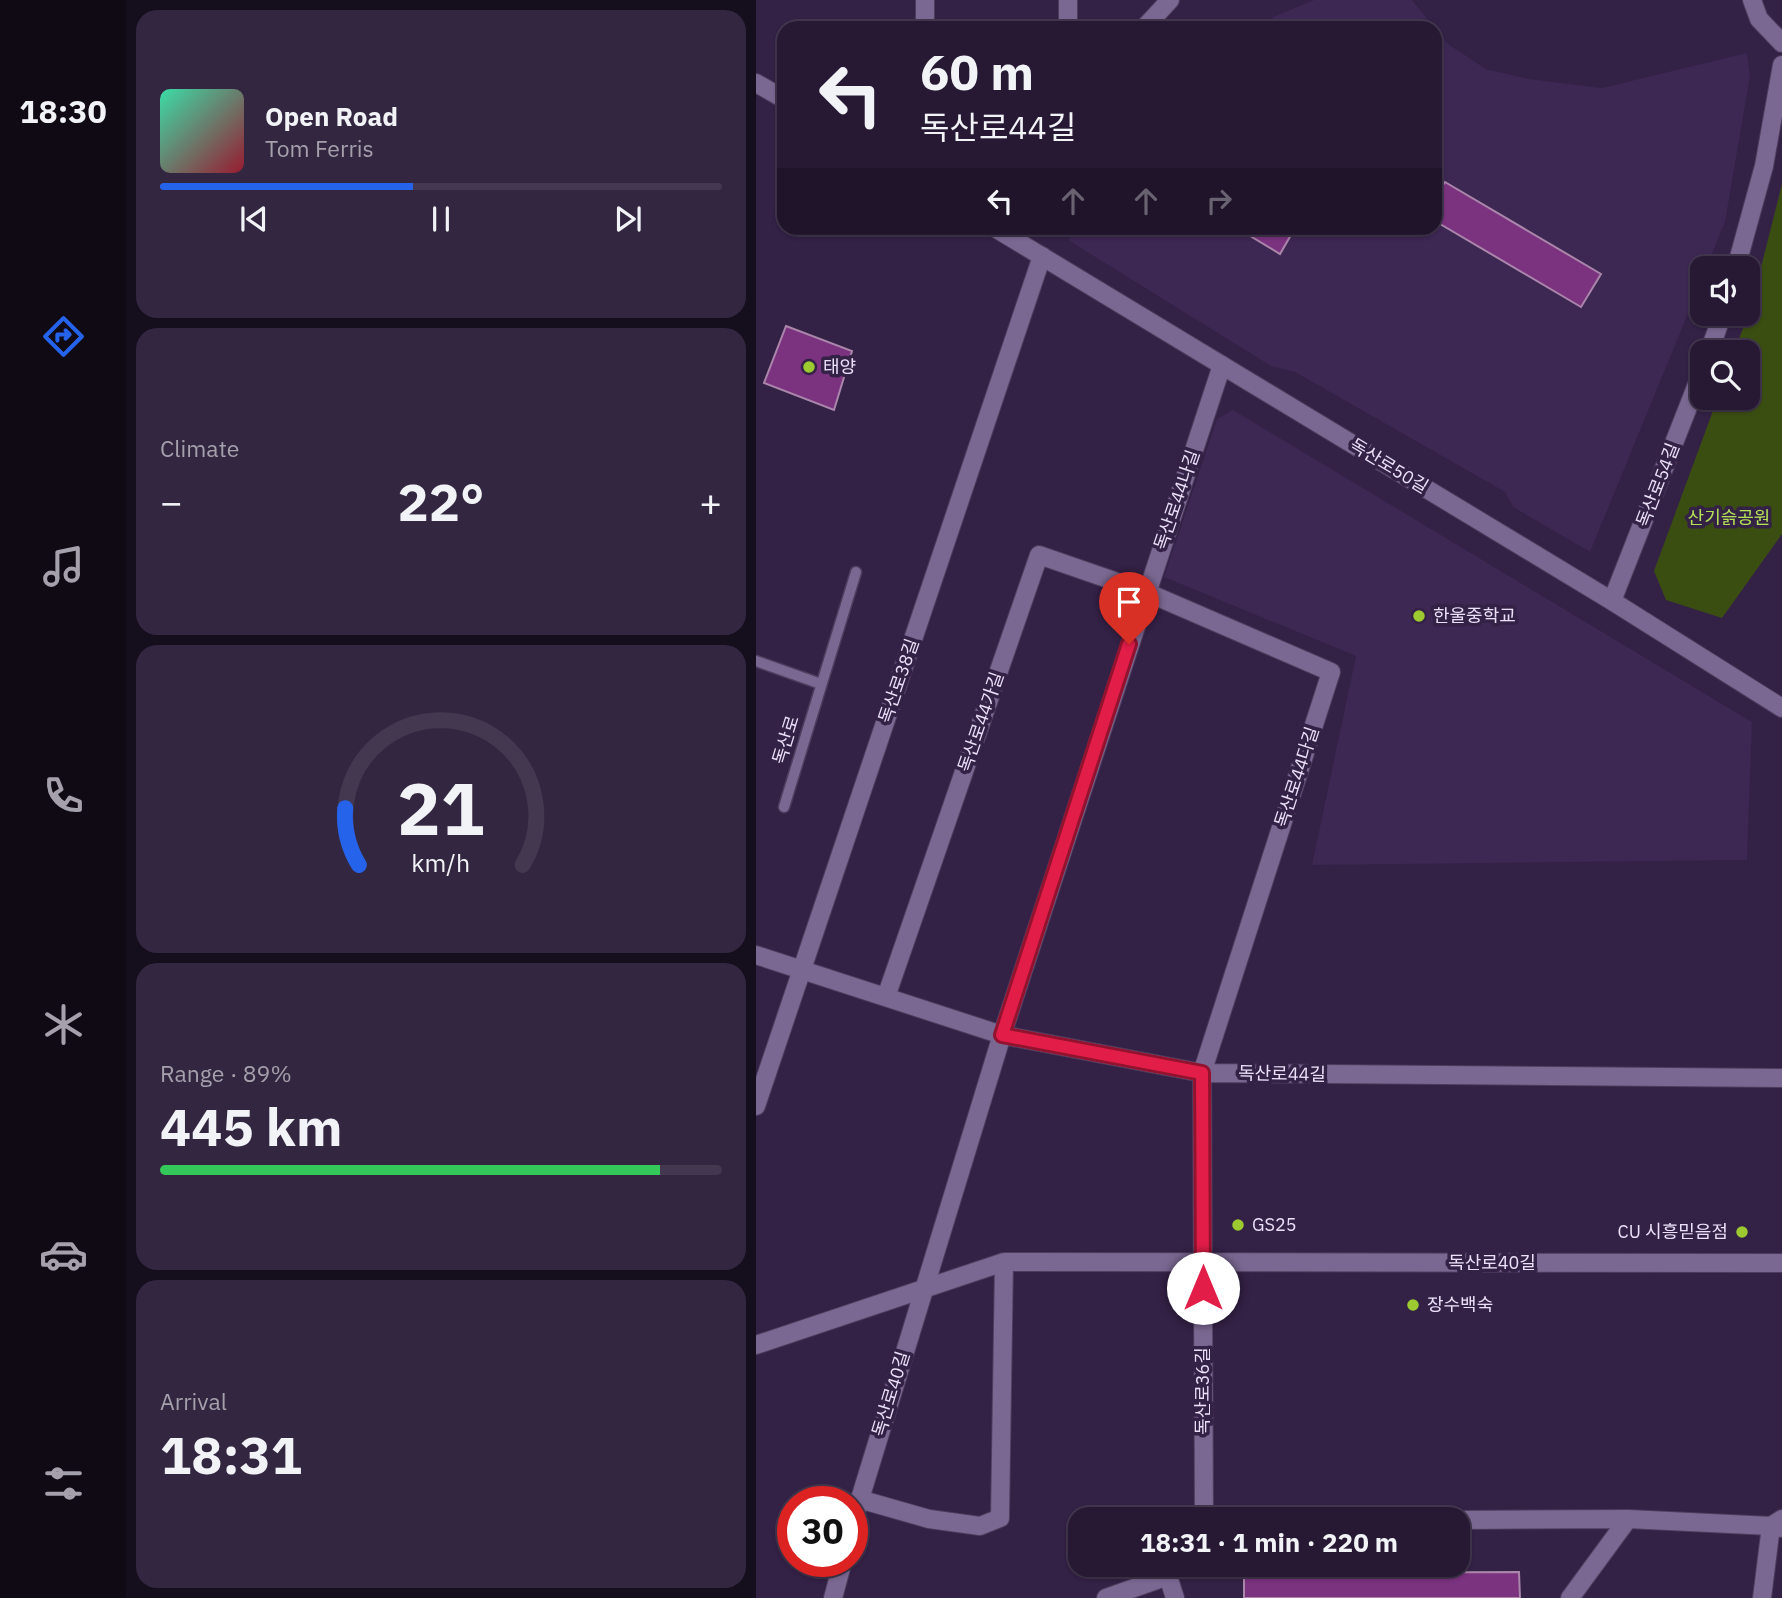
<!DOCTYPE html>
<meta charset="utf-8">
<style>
body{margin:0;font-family:"IBM Plex Sans","Noto Sans KR",sans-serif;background:#332640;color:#f1f3f6;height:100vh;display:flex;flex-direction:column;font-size:26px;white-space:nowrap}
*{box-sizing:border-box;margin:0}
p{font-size:23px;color:#a4a0ac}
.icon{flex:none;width:38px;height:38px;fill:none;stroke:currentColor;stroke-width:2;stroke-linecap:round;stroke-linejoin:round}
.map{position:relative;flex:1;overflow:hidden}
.sheet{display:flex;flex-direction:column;gap:10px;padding:10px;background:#150e1d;width:630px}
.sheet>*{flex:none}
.banner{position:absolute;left:21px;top:21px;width:665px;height:214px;border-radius:21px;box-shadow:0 2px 5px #0004,0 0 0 2px #43384f;background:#271934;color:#f1f3f6;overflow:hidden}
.fabs{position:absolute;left:934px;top:256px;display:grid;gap:14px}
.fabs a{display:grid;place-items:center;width:70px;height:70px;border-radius:14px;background:#271934;box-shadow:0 2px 5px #0004,0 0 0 2px #43384f;font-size:35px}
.speed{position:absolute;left:21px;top:1486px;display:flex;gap:14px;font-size:35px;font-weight:700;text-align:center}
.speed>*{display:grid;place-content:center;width:91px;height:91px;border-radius:50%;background:#271934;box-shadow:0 2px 5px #0004,0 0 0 2px #43384f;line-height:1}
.speed .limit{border:10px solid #d22;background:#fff;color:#111}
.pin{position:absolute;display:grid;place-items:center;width:60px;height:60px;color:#fff;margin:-72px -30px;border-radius:50% 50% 50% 0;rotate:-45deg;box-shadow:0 0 7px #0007}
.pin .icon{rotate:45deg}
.me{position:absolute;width:77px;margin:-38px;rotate:0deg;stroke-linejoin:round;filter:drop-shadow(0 0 5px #0008)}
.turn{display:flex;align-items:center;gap:24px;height:147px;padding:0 28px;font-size:32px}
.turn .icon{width:91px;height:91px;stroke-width:2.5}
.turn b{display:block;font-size:49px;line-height:60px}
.lanes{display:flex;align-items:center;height:66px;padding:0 28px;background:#0003;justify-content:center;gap:35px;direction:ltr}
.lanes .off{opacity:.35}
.big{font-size:52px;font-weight:700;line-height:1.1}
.sheet .widget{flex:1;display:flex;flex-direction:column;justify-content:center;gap:10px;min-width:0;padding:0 24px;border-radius:21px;background:#332640}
.sheet .dial{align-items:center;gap:0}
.dial svg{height:182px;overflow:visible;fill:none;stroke:#43384f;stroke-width:7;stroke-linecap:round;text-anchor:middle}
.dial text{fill:#f1f3f6;stroke:none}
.song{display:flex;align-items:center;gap:21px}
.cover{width:84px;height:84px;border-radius:10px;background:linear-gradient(135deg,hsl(160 70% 55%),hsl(350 70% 35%))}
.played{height:7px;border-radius:4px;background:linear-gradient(90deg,#2563eb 45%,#43384f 45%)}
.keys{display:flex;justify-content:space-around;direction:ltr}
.heat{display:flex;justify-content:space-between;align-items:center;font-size:38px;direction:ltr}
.charge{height:10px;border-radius:5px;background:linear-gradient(90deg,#34c759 89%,#43384f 0)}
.trip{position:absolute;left:312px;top:1507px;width:402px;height:70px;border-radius:21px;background:#271934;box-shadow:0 2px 5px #0004,0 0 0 2px #43384f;font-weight:700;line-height:70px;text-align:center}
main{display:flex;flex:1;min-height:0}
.tabs{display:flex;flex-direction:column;width:126px;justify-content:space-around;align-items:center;background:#100a15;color:#a4a0ac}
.tabs .icon{width:49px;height:49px}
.tabs .active{color:#2563eb}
.tabs b{font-size:32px;color:#f1f3f6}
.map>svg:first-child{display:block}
.built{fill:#3d2753}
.green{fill:#3b4e12}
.building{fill:#7b327f;stroke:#aa86ab;stroke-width:2}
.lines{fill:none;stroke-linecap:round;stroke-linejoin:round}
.service-casing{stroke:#4d3d5d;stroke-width:13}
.minor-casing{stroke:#4d3d5d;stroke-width:20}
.tertiary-casing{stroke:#4d3d5d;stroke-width:20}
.service{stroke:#7b6892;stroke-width:10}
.minor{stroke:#7b6892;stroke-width:18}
.tertiary{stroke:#7b6892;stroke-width:18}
.route-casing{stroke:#92132f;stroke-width:18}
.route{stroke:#e11d48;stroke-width:12}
.poi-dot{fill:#9dca31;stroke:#342146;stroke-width:2.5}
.labels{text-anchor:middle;stroke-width:7;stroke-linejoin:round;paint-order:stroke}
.poi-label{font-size:18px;fill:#eae0f8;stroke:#342146;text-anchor:start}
.street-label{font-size:18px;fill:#eae0f8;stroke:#342146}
.park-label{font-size:18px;fill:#b4e257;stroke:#342146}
</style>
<main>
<nav class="tabs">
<b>18:30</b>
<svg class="icon active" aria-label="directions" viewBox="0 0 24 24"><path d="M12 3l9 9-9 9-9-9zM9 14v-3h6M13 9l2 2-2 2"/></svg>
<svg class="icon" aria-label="music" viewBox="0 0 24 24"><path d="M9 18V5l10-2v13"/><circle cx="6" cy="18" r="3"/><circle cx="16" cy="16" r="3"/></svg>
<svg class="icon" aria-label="phone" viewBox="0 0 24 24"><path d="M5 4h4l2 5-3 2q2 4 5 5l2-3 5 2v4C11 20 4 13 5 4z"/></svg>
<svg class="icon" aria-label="climate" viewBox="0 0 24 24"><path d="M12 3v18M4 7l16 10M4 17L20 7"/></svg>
<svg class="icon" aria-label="car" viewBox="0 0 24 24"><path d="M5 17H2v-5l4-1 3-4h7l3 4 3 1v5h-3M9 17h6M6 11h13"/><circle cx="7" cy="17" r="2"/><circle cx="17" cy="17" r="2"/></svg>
<svg class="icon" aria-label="filters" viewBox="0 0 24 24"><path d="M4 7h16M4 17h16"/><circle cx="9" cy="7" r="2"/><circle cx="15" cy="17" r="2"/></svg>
</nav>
<section class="sheet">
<div class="widget">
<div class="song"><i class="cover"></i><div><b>Open Road</b><p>Tom Ferris</p></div></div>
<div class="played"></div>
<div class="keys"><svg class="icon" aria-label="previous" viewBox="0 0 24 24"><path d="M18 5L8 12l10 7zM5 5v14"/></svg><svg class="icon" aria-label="pause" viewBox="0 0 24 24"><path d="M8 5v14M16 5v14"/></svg><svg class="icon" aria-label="next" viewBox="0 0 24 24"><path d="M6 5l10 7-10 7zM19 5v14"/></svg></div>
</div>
<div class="widget"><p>Climate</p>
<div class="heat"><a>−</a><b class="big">22°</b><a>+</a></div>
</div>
<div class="widget dial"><svg viewBox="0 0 100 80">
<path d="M14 69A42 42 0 1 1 86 69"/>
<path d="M14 69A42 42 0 0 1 8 44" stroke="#2563eb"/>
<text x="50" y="56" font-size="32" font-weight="700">21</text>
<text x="50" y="72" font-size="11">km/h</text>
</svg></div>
<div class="widget"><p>Range · 89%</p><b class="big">445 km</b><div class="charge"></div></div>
<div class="widget"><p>Arrival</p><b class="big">18:31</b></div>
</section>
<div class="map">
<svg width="1026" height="1598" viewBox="0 0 1026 1598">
<rect width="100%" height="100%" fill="#342146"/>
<path class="built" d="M558 0H656L679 28H511L517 17Z
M679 28 692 44 730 69 772 79 846 88 991 53 994 76 969 222 950 268H947V277L834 552 757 507 749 492 539 372 515 366 312 240 326 228H679Z
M477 410 996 722 991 860 556 865 600 656 408 577 461 419Z"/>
<path class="green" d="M1026 184V534L966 618 910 600 898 571 962 397H992V352H978L995 307Z"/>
<path class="building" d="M689 182 845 274 825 307 679 221V198Z
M481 228H539L524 254Z
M30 326 96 351 78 410 8 383Z
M763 1572 764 1598H488V1573Z"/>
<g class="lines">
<g class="service-casing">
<path id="service" d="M0 661 65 684
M28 807 100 572"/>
</g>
<g class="minor-casing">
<path id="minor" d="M169 0V28
M312 0V28
M996 0 1003 19 1026 43
M388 28 414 0
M0 955 246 1035 446 1073 1026 1078
M130 997 283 555 390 592 575 672 446 1073 448 1519
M0 1106 286 256
M0 1345 248 1262 1026 1263
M103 1499 173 1519 224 1526 244 1518 248 1262
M96 1525 246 1035 466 365
M77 1598 87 1561
M350 1598 412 1576
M814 1598 872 1519
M1006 1598 1015 1526 1026 1528"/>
</g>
<g class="tertiary-casing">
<path id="tertiary" d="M0 83 28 99
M239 228 856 601 1026 708
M980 268 1008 166 1026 65
M953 352 967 313
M856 601 947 369
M702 1520 872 1519 1015 1526 1026 1519
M411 1564 412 1576 419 1598"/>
</g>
<use href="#service" class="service"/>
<use href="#minor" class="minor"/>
<use href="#tertiary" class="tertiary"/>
</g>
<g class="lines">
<g class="route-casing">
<path id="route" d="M373 644 246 1035 446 1073 447 1288"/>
</g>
<use href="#route" class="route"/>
</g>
<g class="poi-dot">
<circle cx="53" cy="367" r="7"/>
<circle cx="663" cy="616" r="7"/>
<circle cx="482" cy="1225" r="7"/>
<circle cx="986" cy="1232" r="7"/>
<circle cx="657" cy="1305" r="7"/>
</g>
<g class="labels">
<g class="poi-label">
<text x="67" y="373">태양</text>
<text x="677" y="622">한울중학교</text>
<text x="496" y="1231">GS25</text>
<text x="972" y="1238" text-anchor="end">CU 시흥믿음점</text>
<text x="671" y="1311">장수백숙</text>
</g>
<g class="street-label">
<text transform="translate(633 466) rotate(31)" y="6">독산로50길</text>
<text transform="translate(902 485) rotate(-69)" y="6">독산로54길</text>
<text transform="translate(421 500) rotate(-71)" y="6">독산로44나길</text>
<text transform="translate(143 681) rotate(-71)" y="6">독산로38길</text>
<text transform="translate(225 722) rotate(-71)" y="6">독산로44가길</text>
<text transform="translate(30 740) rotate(-73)" y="6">독산로</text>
<text transform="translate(541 777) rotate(-72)" y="6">독산로44다길</text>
<text transform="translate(526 1074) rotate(1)" y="6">독산로44길</text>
<text x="736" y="1269">독산로40길</text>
<text transform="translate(447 1391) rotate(-90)" y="6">독산로36길</text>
<text transform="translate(135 1394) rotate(-73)" y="6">독산로40길</text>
</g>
<g class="park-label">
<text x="973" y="524">산기슭공원</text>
</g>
</g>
</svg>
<div class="fabs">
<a><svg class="icon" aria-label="sound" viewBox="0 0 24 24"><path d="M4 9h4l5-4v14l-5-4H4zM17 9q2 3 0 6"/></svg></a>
<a><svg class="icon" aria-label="search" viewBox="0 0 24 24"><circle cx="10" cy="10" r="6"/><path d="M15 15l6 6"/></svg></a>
</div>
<div class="speed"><div class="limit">30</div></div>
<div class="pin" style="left:373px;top:644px;background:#d93025"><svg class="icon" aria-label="arrive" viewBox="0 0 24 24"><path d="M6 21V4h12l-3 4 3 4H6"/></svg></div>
<svg class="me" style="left:447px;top:1288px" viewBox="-20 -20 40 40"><circle r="19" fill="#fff"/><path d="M0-13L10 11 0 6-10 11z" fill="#e11d48"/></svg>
<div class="trip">18:31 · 1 min · 220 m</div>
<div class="banner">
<div class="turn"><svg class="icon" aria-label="left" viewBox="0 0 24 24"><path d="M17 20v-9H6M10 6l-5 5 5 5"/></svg><div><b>60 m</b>독산로44길</div></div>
<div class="lanes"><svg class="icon" aria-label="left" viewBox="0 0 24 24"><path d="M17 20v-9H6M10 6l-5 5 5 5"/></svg><svg class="icon off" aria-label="ahead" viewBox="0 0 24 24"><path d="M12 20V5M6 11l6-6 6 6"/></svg><svg class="icon off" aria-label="ahead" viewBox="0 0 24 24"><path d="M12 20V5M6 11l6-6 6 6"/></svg><svg class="icon off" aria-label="right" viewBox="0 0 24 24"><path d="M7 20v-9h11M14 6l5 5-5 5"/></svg></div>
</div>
</div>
</main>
